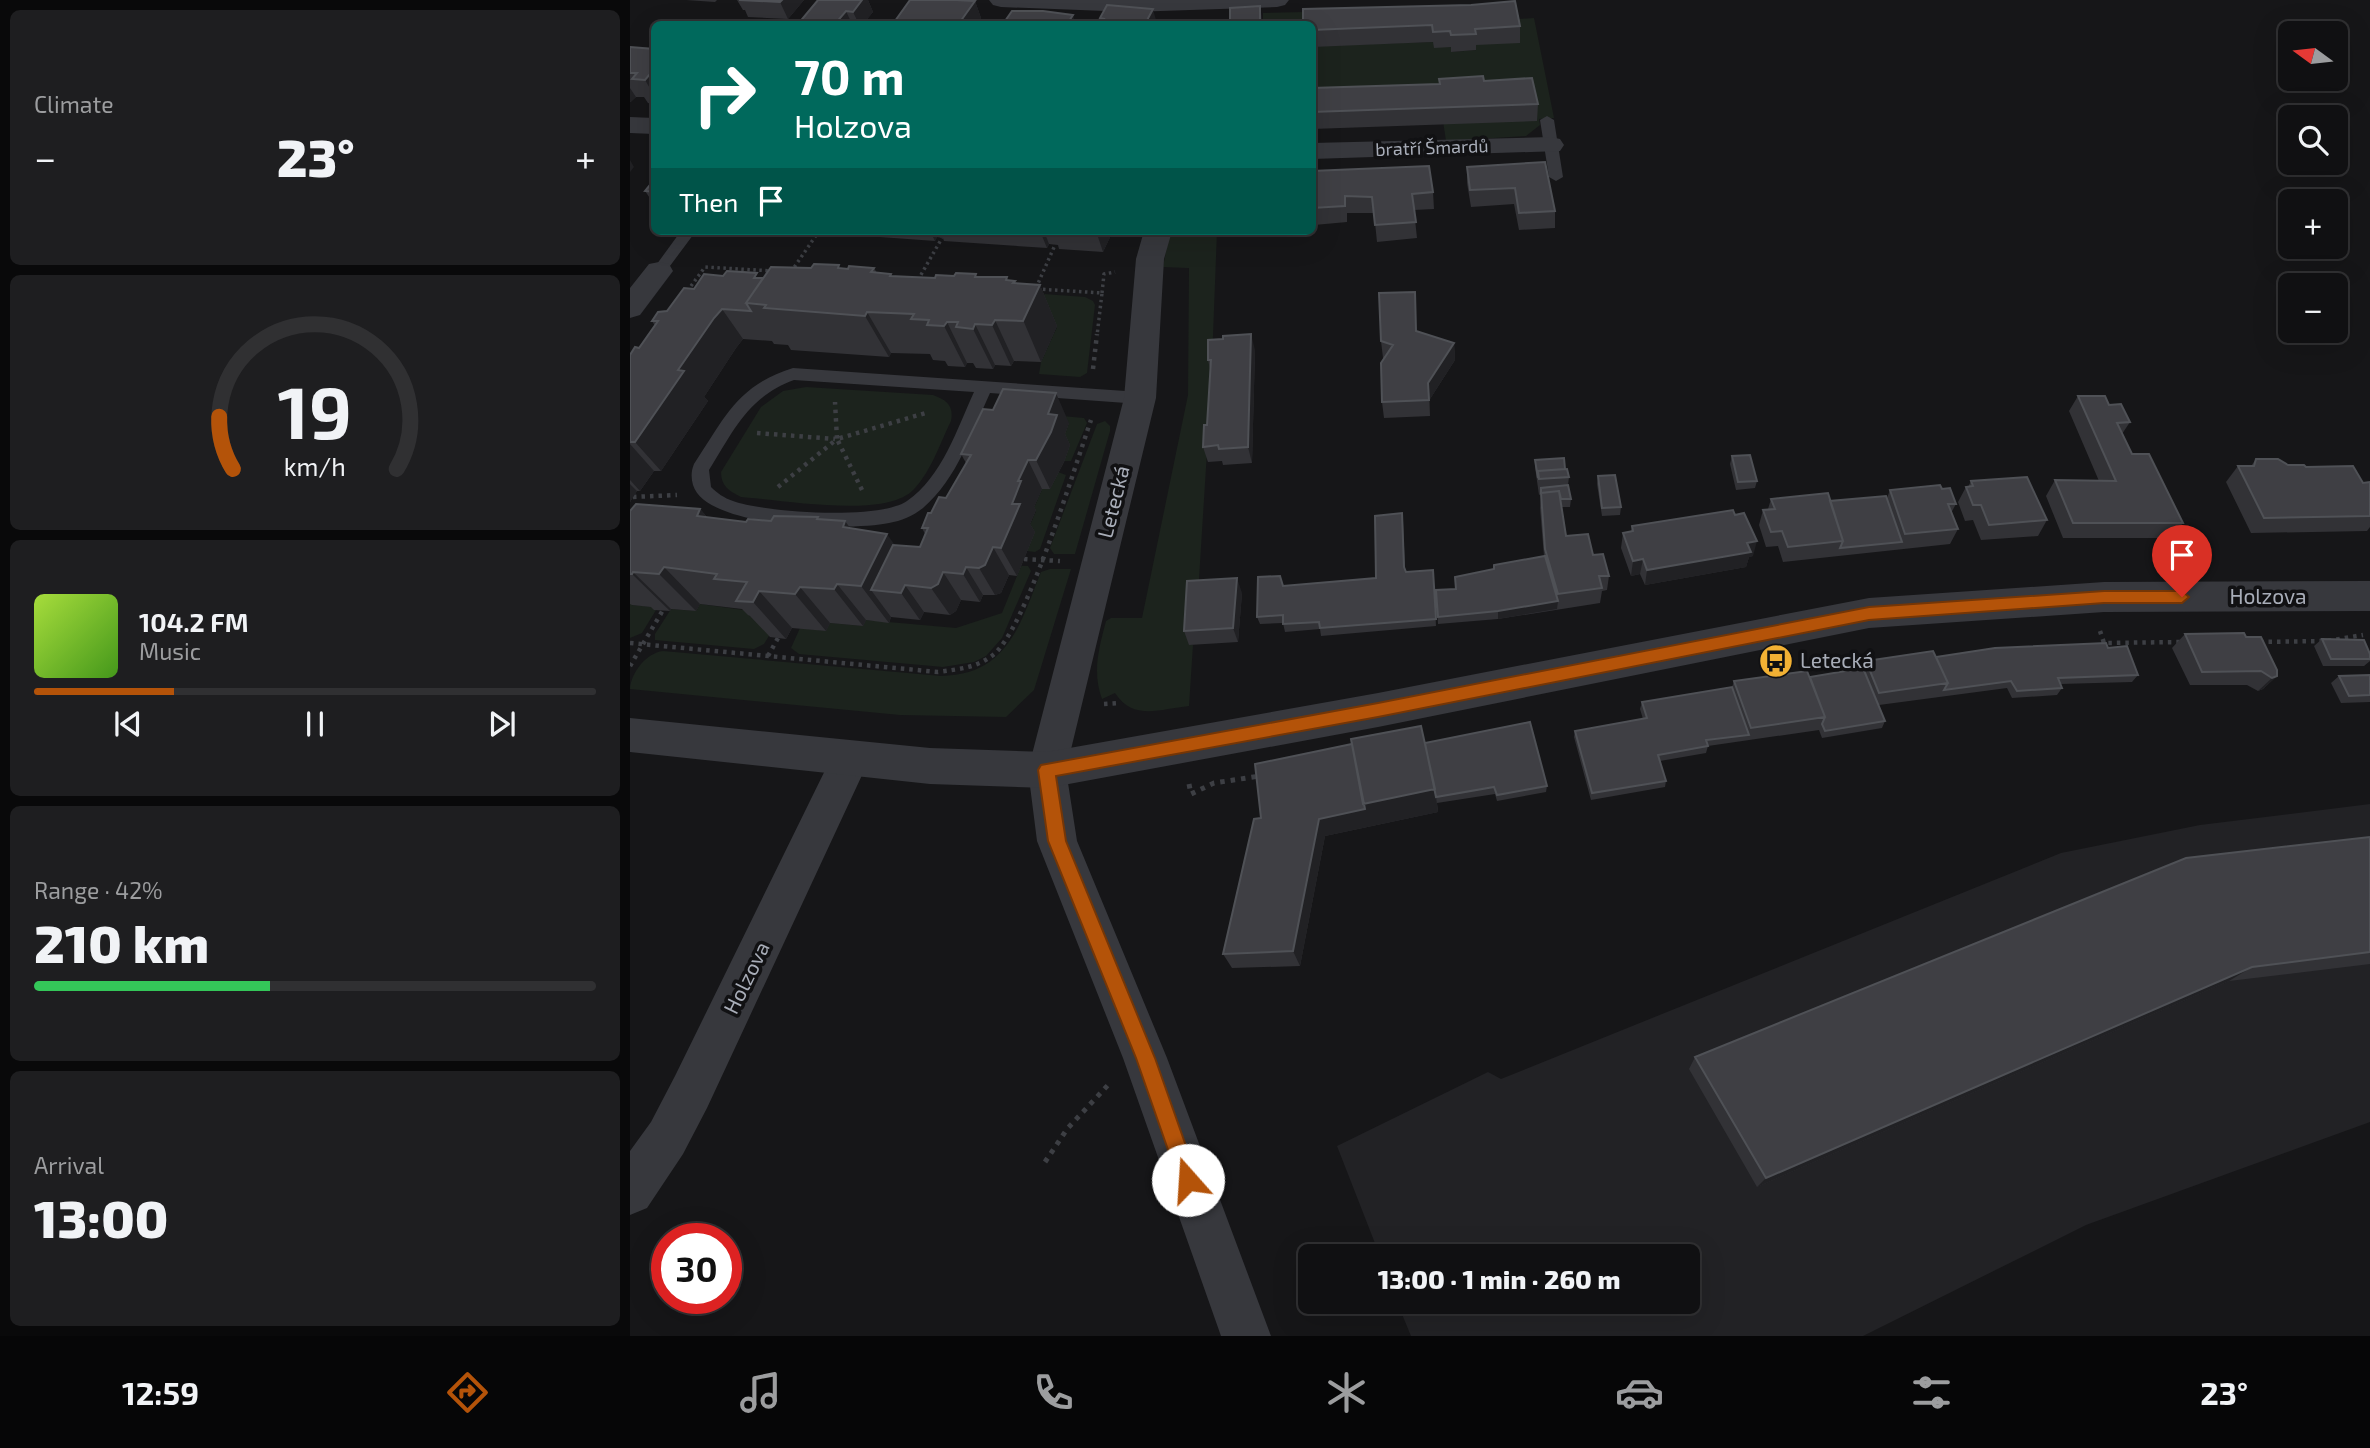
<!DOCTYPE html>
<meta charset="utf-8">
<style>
body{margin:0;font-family:"Exo 2",sans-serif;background:#1e1e20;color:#f1f3f6;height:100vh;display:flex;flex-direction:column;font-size:26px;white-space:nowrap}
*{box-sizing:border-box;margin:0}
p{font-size:23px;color:#9c9d9f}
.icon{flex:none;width:38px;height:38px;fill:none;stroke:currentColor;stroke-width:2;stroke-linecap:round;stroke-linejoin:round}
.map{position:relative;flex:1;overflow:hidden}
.side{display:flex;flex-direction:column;gap:10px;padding:10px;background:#09090a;width:630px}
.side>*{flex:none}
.guide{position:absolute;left:21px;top:21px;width:665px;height:214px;border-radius:10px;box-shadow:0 7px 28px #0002,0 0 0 2px #303032;background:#00695c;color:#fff;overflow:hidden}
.needle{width:46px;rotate:285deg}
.tools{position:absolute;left:1648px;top:21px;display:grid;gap:14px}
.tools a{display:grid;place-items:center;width:70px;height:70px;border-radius:10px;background:#101012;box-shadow:0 7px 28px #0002,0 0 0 2px #303032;font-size:35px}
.speed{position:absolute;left:21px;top:1223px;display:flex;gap:14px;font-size:35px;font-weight:700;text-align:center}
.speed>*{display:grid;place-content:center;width:91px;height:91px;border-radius:50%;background:#101012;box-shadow:0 7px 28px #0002,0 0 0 2px #303032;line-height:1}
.speed .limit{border:10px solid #d22;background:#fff;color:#111}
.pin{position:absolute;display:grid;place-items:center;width:60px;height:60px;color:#fff;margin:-72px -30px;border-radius:50% 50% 50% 0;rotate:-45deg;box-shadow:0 0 7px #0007}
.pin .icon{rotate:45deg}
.me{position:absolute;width:77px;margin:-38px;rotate:341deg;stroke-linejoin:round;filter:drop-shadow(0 0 5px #0008)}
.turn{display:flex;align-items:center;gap:24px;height:147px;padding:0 28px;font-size:32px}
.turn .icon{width:91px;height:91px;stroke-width:2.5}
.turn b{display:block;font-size:49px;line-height:60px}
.then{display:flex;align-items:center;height:66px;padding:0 28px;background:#0003;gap:14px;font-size:26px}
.big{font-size:52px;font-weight:800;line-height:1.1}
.side .widget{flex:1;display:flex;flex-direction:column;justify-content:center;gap:10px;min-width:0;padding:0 24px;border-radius:10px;background:#1e1e20}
.side .dial{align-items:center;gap:0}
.dial svg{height:182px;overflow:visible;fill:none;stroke:#303032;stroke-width:7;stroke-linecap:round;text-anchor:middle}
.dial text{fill:#f1f3f6;stroke:none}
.song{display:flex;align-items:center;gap:21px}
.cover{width:84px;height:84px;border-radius:10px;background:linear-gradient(135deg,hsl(80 70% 55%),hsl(100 70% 35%))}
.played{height:7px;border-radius:4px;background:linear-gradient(90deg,#b45309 25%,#303032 25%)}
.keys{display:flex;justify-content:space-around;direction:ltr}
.heat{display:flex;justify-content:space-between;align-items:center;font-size:38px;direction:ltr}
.charge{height:10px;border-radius:5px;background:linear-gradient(90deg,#34c759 42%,#303032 0)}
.trip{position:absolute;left:668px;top:1244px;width:402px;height:70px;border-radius:10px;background:#101012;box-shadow:0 7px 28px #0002,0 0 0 2px #303032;font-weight:800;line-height:70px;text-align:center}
.tab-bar{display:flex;height:112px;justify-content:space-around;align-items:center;background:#060607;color:#9c9d9f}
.tab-bar .icon{width:49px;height:49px}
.tab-bar .current{color:#b45309}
.tab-bar b{font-size:32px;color:#f1f3f6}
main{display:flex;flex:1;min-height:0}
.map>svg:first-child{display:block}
.built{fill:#222225}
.green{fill:#1c231d}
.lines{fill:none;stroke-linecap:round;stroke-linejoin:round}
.path-far2{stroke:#3d3f44;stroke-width:3.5;stroke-dasharray:2.5 3.5;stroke-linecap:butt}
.path-far1{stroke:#3d3f44;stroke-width:4.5;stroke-dasharray:3.5 5;stroke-linecap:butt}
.path{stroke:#3d3f44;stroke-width:5;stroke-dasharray:4.5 6;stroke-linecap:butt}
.service{fill:#37383d;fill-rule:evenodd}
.minor{fill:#37383d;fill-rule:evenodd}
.tertiary{fill:#37383d;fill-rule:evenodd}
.wall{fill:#323236}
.shaded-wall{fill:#212124}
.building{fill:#3f3f44;stroke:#4f5156;stroke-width:2}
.route{fill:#b45309;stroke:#753606;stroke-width:2}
.labels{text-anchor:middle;stroke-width:7;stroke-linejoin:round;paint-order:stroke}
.far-street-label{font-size:18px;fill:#a8adb8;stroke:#111113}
.street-label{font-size:21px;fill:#a8adb8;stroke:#111113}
.poi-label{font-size:21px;fill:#a8adb8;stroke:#111113;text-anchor:start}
</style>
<main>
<section class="side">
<div class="widget"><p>Climate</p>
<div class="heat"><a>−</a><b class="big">23°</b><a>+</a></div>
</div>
<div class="widget dial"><svg viewBox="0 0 100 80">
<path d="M14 69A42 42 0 1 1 86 69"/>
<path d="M14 69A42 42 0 0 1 8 46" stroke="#b45309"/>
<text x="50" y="56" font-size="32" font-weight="700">19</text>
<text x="50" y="72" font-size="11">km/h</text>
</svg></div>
<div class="widget">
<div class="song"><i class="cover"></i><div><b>104.2 FM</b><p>Music</p></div></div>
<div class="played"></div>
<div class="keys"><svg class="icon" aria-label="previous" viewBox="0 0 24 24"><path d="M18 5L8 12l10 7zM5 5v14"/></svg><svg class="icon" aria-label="pause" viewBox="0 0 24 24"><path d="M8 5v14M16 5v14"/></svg><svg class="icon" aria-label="next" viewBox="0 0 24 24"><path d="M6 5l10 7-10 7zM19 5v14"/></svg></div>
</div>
<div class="widget"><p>Range · 42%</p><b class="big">210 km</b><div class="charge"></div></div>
<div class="widget"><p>Arrival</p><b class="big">13:00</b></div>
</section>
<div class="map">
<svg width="1740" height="1336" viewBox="0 0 1740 1336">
<rect width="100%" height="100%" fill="#161618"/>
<path class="built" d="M1740 804V1122L1456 1225 1233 1336H781L767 1302H1059V1256H750L707 1146 858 1072 871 1079 1431 853 1570 825Z"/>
<path class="green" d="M675 12V24H633V13Z
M904 18 924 118 909 119 910 125 896 136 816 141 810 101 683 105V46L803 42 821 47 822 52 846 50V45L888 19Z
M540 231H587L581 388 568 595 559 645H563L559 706C530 709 503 721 485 693L472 699C462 672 469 648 476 621L481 618H512L558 395 559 268 533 267Z
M386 292 455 297 463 301 465 305 457 373 450 377 409 374 411 362 427 327Z
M176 387 303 395C317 400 324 406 321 421 310 443 300 475 281 492 250 518 152 500 111 497 99 491 91 486 91 472L131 407 153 391Z
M378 411 454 418 457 423 441 461H433L431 444 439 423Z
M475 421 480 426V431L445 554H424L420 548 467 424Z
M428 472 436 475 410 549 405 552 397 551V532L406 511 403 510 412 489H420Z
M391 566H398L401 571 372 638 356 656 344 662 313 667 169 654 161 648 170 628 196 631 200 623 233 626 236 620 326 628 372 613Z
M420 569H441L404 690 376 717 270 715 0 689C1 673 16 653 33 651L311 676C378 675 390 624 411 572Z
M0 597 2 605 26 607V610L12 633 0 638Z
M70 604 121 611 119 616 150 618 134 644 124 649 25 640V634L41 609 66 611Z"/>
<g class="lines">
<path class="path-far2" d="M161 272 189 231
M288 280 312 238
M61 286 75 267 143 271
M406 288 425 245
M407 289 472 293 467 336
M472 293 474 274 485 272"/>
<path class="path-far1" d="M463 369 467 334
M127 433 205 439
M148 487 207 439 205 402
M232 490 207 439 299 412
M3 497 47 495
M394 559 430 561
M1470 631 1474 643 1551 642
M1630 642 1697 641 1733 635
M0 643 308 672C329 669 346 668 363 655 395 631 445 466 461 420
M138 656 148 638
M0 666 33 610
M474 704 490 703"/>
<path class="path" d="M559 784 561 794 584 783 630 776
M415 1162 437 1129 479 1084"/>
<path class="service" d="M917 116 924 120 933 177 926 181 919 177 910 120Z
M51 231H66L34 274H24L22 271 24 268Z
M163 368 510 392 518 398 510 404 360 393C342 432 327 479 293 508 283 516 271 521 259 523 221 531 76 529 63 485 61 478 61 471 64 464 94 419 107 385 163 368ZM164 380 344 392C327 429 312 477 277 501 250 520 136 513 103 501 94 498 87 493 81 487L79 470C104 430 118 397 164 380Z"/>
<path class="minor" d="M359 0H659L655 5 647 7 501 12 371 7 363 5Z
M0 117 24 118V134L0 133Z
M921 137 930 139 934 145 930 151 682 159V143Z
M514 231H542L534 259 526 398 436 770 447 841 537 1058 641 1336H591L493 1058 407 841 398 770 494 398 506 259Z
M29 262 39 264 43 271 10 315 0 318V288L19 264Z
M221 741 235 746 240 758 77 1108 53 1154 17 1208 0 1215V1151L21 1122 45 1076 207 746Z"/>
<path class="tertiary" d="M1740 581V611L1474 612 1239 628 748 727 417 788 300 784 0 752V718L300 748 417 752 748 693 1239 598 1474 582Z"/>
</g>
<path class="wall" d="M56 0H87L85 2Z
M107 0H174L158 19 118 17 115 10H113Z
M188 0H238L243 12 233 24H168Z
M345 1 351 18 346 24H266L265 21Z
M682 24 890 26V43L846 45V50L821 52V47L804 48 803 42 682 47Z
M0 47 24 49V104L18 103 14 97H6L0 102Z
M854 81 908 104 907 121 682 129V88L810 84Z
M915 162 925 211V228L889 230 884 204 841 207 837 183V167Z
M682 171 803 192 804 209 784 210 787 238 747 242 744 213H717V222L684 225 682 214Z
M24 180V204L15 191Z
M194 231H483L473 252 429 249 428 245 419 244 417 248 314 241 313 238 307 237 305 241 195 233Z
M210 268H244L247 273 262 276 305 278 348 277 385 281 386 283 410 285 427 326 411 362 384 361 381 366 365 365 363 369 346 368 343 363H337L335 367 318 366 315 361 303 360 300 354 261 353 259 357 161 350 158 345 144 344 142 341 113 339 106 348 74 397 78 401 31 471H24L10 491H7L0 502V355L9 348 25 326 22 321 64 289 130 278Z
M787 331 824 343 825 360 800 399V416L754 418 752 402 754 358H753L751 341Z
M625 350 622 463 593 465 592 461 578 462 573 447 577 425 580 369 578 360Z
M1448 396 1479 405 1500 422 1492 434 1502 454 1553 523 1541 538H1433L1416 496 1425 480 1469 481 1439 411Z
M439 423 435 434 440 445 434 462 420 489H412L404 507 406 510 400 524 405 532 387 576 379 575 371 593 365 595H353L350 602 331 600 326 611 320 615 294 612 290 620 261 617 259 623 236 620 233 626 200 623 196 631 162 628 156 639 140 637 120 616 118 615 112 609 70 604 66 611 41 609 40 611 24 610 21 607 2 605 0 604V511L70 509 77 517 116 522 190 519 220 528 265 545 290 547 295 534 292 528 301 513 316 498 336 463 331 454Z
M1102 456 1127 481 1125 488 1106 490 1100 464Z
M1626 459 1658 465 1676 467 1733 483 1740 482V527L1737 531 1621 533 1596 482 1608 466H1621Z
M905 460 935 469 939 477 938 485 941 499 940 507H932L936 536 963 555 979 576 977 590 972 591 970 603 868 619 808 624 806 590 826 589 864 569 914 556 910 508 911 494 909 495 905 467Z
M968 476 991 507 990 515 972 516 967 484Z
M1341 481 1417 520 1408 536 1351 540 1343 520 1335 521 1328 502 1336 487H1338Z
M1312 489 1326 504 1321 513 1328 529 1320 544 1153 562 1148 546 1136 547 1129 525 1133 510 1138 509 1141 499 1200 501 1257 498 1260 490Z
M773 521 775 569 776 572 803 570 806 626 691 636 690 629 655 632 653 623 630 624 627 617 653 586 746 578Z
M1002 526 1123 556 1119 557 1116 567 1015 585 1010 574 1001 576 991 548 993 533 1001 532Z
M612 593 608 642 559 645 554 631Z
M1555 634 1616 637 1647 676 1633 689 1628 691 1617 685H1560L1542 648Z
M1692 639 1740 654V661L1734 666H1693L1684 646Z
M1478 648 1508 675 1502 682 1430 684 1432 688 1427 695 1382 698 1377 688 1249 705 1255 721 1252 728 1192 738 1189 730 1078 746 1076 753 1030 761 1036 781 1035 787 961 800 944 737 945 731 1013 719 1010 709 1012 702 1102 687 1104 681 1180 677 1233 668 1236 661Z
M1740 675V702L1711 703 1701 683 1709 676Z
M795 743 917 786 916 792 867 801 865 794 807 803 808 812 695 836 670 966 602 968 593 954 631 818Z
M1740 837V964L1599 981 1127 1187 1059 1069 1065 1057Z"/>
<path class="shaded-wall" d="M152 0H174L158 19 150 2Z
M232 0H238L243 12 233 24H229L223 12Z
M345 1 351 18 346 24H331L330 22Z
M630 6 633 24H630Z
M523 9 527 24H515Z
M216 11 222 24H205Z
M443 15 445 23 444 24H437Z
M20 74 24 81V95L15 80Z
M0 88 6 97 1 102 0 101Z
M0 160 4 167 0 172Z
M300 231H304L307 237 305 241Z
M410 231H414L419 244 417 248Z
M466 231H483L473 252Z
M377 277 395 318 383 283 385 281 398 311 410 285 427 326 411 362 376 280Z
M92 309 113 339 106 348 74 397 78 401 31 471 5 442 48 370 84 318Z
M237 312 261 353 259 357 235 316Z
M365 320 384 361 381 366 362 325Z
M317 322 337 363 335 367 314 326Z
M345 324 365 365 363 369 343 329Z
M621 334 625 350 622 463 618 447Z
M824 343 825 360 800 399V416L798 383Z
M426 393 439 423 435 434 440 445 434 462 420 489 406 460 418 414Z
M0 444 24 471 10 491 0 480Z
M398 460 412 489 404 507 406 510 400 524 405 532 387 576 371 548 382 504 388 481Z
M0 484 7 491 0 502Z
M70 509 104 548 67 516Z
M215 521 243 559 213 527Z
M257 534 283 571 275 585 294 612 290 620 271 593 241 590 261 617 259 623 231 586Z
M1127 541 1123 556 1119 557 1116 567 1015 585 1017 570Z
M363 547 379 575 371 593 365 595 349 568Z
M1013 559 1010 574 1001 576 1003 561Z
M34 567 70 604 66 611 29 574Z
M336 567 353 595 350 602 333 574Z
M3 572 41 609 40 611 2 574Z
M313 572 331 600 326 611 320 615 301 588Z
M607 578 612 593 608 642 603 628Z
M207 584 236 620 233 626 204 589Z
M170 587 200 623 196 631 165 594Z
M129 591 162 628 156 639 123 602Z
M928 601 927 609 868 619V611Z
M1647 676 1633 689 1628 691 1642 678Z
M722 744 805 789 808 812 695 836 670 966 663 951 689 819Z
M1622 967 1599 981 1127 1187 1136 1178Z"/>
<path class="building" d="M109 0H152L150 2Z
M188 0H232L223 12 216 11 205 24H168Z
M280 0H326L345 1 330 22 265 21Z
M885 1 890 26 845 29 846 34 821 35 820 31 803 32 802 25 682 30V24H673V9L841 5Z
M477 5 523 9 515 24H471L474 19 470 18Z
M630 6V24H600V8Z
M382 11H413L443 15 437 24H373Z
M0 47 24 49V74H20L15 80 2 79 7 73H0Z
M853 76 854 81 902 78 908 104 682 112V88L810 84 809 79Z
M915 162 925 211 889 213 885 188 840 190 837 167Z
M799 166 803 192 782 194 786 222 745 225 742 197 715 196V206L682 208V171Z
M24 180V192L15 191Z
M184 264 209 265 208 268 218 269 219 266 244 268 241 272 261 274 260 276 305 278 306 275 324 276 326 273 346 274 345 277H377L376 280 385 281 383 283 410 285 393 321 365 320 362 325 345 324 343 329 326 327 328 322H317L314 326 297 325 299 320 281 319 284 314 237 312 235 316 134 308 136 305 116 303 141 267 181 268Z
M97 271 127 273 124 278H133L116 303 121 311 92 309 84 318 48 370 54 371 5 442H0V355L5 347 9 348 28 321H22L28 312 37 311 54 288 64 289 74 274 93 276Z
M785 292 786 331 824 343 798 383 799 400 752 402 751 363 763 345 751 341 749 293Z
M621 334 618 447 589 449 588 445 573 447 574 425H577L581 360H578V340L593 339V336Z
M373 389 426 393 418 414 427 415 421 432 406 460H398L388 481H391L382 504H390L371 548 363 547 355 565 349 568 336 567 333 574 313 572 308 584 301 588 275 585 271 593 241 590 263 545 290 547 298 528H292L298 513H301L309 497 316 498 341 455 331 454 353 409 363 410Z
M1448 396H1475L1479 405 1491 404 1500 422 1487 423 1502 454H1519L1553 523H1443L1425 480 1486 481Z
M1120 455 1127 481 1108 482 1102 456Z
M934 458 935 469 908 471V478L905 460Z
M1626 459H1648L1658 465H1674L1676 467 1723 466 1733 483 1740 482V516L1634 518 1608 466H1624Z
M937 469 939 477 909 479 908 471Z
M985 475 991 507 972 508 968 476Z
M1397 477 1417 520 1359 525 1351 505H1343L1336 487 1343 486 1341 481Z
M938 485 941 499H931L929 491 911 493V488Z
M1310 485 1312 489 1320 488 1326 504H1318L1328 529 1275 534 1260 490Z
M929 491 936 536 958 534 963 555 973 554 979 576H969L972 588 928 594 915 549 911 493Z
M1198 493 1213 541 1158 547 1152 531 1141 532 1133 510 1145 509 1141 499Z
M1256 496 1272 542 1210 548 1213 541 1200 501Z
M6 504 70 509 67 516 116 522 118 519 141 521 144 516 188 517 187 519 215 521 213 527 257 534 231 586 207 584 204 589 170 587 165 594 129 591 123 602 106 601 117 582 84 579 87 574 34 567 29 574 3 572 2 574H0V511Z
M1103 510 1105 515 1114 513 1127 541 1117 543 1121 552 1017 570 1013 559 1003 561 993 533 1003 531 1002 526Z
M772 513 774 567 776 572 803 570 806 619 690 628 689 622 653 624V615L627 617 628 577 650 576 653 586 746 578 745 516Z
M915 556 928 601 868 611 808 617 806 590 826 589 825 577 864 569V565Z
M607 578 603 628 554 631 557 581Z
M1614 633 1616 637H1631L1647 670V676L1642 678 1631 671 1572 672 1555 634Z
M1692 639 1734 640 1740 654V659H1701Z
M1476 643 1478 648 1497 646 1508 675 1428 678 1432 688 1387 691 1381 681 1314 690 1318 683 1306 657 1365 648Z
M1303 651 1318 683 1249 693 1236 661Z
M1233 668 1255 721 1195 731 1192 724 1195 717 1180 677Z
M1177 671 1195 717 1121 728 1104 681Z
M1740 675V695L1719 696 1709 676Z
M1102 687 1119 735 1076 740 1078 746 1028 755 1036 781 962 793 945 731 1017 718 1012 702Z
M900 722 917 786 867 795 864 787 806 797 795 743Z
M791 726 805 789 733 804 721 739Z
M722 744 735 809 689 819 663 951 593 954 624 819 631 818 625 764Z
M1740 837V952L1622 967 1136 1178 1065 1057 1556 858Z"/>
<path class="route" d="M1474 591H1552L1559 597 1552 603H1474L1239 620 748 717 426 776 436 841 525 1058 568 1180 565 1187 558 1190 551 1187 506 1058 418 841 408 770 411 765 748 703 1239 607Z"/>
<defs>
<g id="bus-disc" transform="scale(1.75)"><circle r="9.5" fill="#f2b134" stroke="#111113"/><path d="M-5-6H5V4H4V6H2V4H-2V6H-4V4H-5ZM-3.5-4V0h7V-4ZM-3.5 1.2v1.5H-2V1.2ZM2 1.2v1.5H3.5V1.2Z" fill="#111"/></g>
</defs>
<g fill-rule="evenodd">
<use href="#bus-disc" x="1146" y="661"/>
</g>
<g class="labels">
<g class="far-street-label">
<text transform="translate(802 148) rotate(-2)" y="6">bratří Šmardů</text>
</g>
<g class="street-label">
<text transform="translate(484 502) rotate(-76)" y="7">Letecká</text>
<text x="1638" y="604">Holzova</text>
<text transform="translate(117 978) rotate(-64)" y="7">Holzova</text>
</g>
<g class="poi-label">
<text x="1170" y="668">Letecká</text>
</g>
</g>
</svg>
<div class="tools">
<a><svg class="needle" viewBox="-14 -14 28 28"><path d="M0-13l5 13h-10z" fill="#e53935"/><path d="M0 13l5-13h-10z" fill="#9c9d9f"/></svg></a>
<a><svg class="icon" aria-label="search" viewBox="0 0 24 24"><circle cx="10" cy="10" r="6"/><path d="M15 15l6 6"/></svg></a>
<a>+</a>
<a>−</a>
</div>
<div class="speed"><div class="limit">30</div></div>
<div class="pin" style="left:1552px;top:597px;background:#d93025"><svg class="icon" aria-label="arrive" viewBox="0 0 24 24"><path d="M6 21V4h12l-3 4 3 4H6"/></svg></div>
<svg class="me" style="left:558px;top:1180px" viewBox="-20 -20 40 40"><circle r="19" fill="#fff"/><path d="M0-13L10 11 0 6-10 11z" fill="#b45309"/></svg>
<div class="trip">13:00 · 1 min · 260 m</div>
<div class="guide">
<div class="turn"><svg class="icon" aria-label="right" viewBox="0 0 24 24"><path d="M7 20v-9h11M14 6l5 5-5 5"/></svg><div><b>70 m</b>Holzova</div></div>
<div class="then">Then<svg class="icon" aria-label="arrive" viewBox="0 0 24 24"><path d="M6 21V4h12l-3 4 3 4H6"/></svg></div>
</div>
</div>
</main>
<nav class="tab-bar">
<b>12:59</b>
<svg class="icon current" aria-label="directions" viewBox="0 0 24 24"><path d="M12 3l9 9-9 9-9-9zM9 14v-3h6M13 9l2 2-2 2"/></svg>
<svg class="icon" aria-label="music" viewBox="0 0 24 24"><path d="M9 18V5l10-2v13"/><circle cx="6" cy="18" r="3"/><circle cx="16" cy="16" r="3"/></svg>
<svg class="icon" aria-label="phone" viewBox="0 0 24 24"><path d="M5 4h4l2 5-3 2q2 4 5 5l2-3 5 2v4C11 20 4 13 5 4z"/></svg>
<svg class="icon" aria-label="climate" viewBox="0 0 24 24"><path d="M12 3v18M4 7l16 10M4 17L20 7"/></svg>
<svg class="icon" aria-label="car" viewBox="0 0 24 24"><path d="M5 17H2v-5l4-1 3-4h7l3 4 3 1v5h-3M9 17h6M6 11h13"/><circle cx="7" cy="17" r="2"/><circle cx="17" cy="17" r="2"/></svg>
<svg class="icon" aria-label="filters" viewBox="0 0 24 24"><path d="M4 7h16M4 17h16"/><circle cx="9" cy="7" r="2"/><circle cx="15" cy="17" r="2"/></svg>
<b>23°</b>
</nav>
